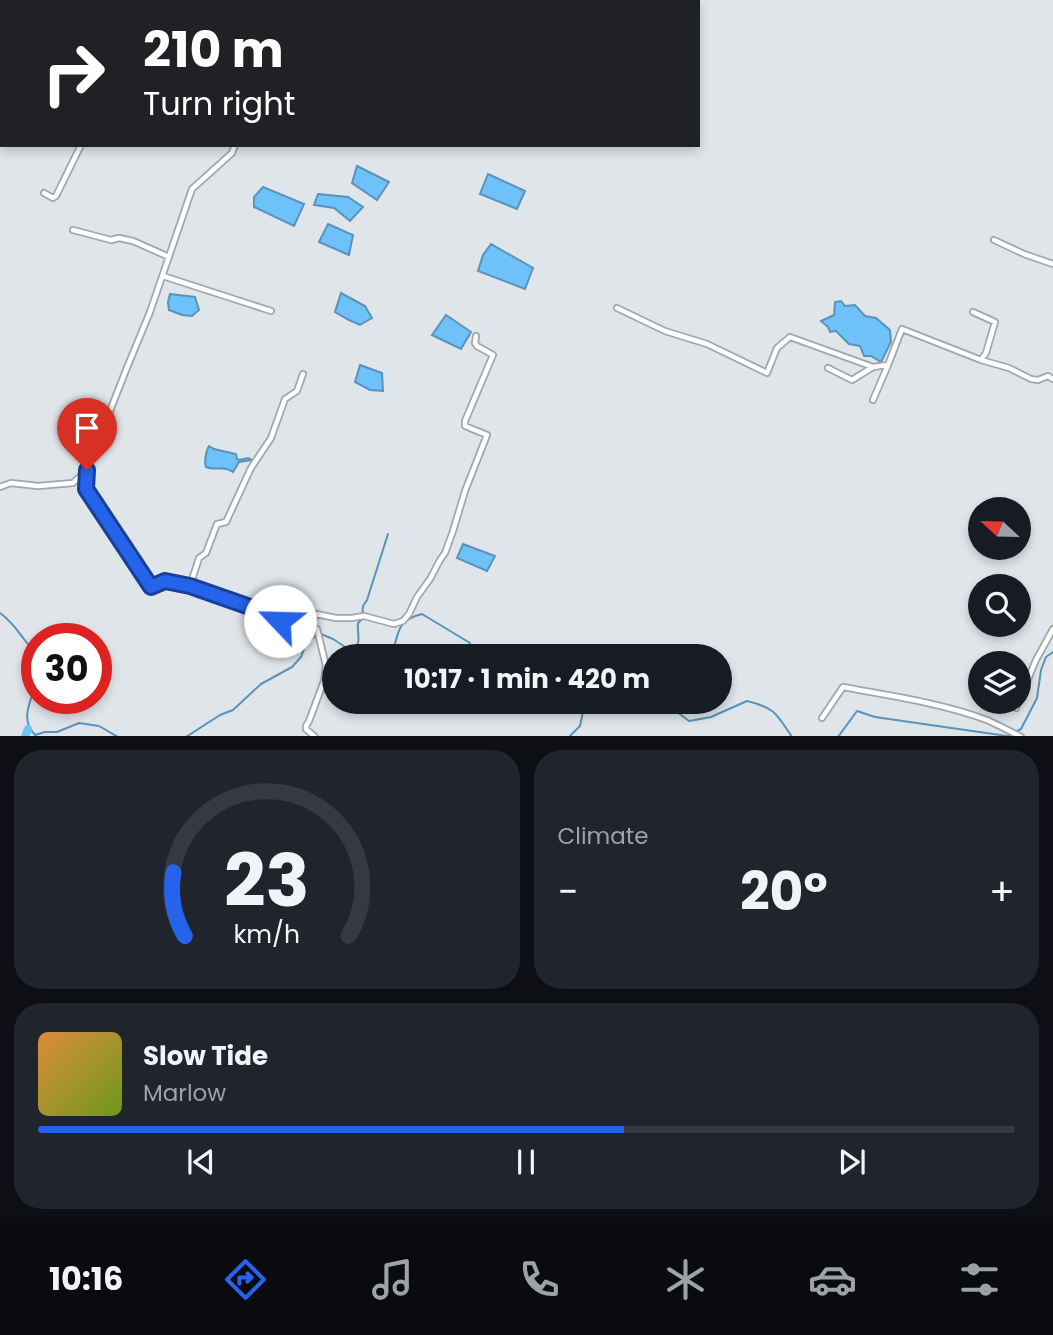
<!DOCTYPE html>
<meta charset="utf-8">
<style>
body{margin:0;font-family:Poppins,sans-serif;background:#20242c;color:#f1f3f6;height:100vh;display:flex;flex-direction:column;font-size:26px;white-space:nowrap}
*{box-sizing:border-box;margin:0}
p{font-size:23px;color:#9ea1a6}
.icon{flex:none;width:38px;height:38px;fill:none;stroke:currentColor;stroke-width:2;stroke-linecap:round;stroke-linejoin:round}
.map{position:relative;height:736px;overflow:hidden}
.sheet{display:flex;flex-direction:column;gap:14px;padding:14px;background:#0d0f14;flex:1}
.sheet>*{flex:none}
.top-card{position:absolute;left:0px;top:0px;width:700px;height:147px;box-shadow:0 4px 10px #0003;background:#202124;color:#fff;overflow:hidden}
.needle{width:46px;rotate:292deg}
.fabs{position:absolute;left:968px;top:497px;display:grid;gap:14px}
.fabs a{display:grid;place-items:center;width:63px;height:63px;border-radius:50%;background:#171b24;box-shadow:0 4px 10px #0003;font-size:35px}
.speed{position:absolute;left:21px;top:623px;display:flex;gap:14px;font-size:35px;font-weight:700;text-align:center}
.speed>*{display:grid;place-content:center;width:91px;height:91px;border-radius:50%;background:#171b24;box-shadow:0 4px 10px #0003;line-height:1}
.speed .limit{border:10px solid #d22;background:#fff;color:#111}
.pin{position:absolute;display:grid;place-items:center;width:60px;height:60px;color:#fff;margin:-72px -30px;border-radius:50% 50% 50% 0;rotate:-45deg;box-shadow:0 0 7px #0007}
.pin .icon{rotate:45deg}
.me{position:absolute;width:77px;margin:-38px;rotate:294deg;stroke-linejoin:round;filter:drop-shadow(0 0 5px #0008)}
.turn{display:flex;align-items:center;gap:24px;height:147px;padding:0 28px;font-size:32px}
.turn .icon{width:91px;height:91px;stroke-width:2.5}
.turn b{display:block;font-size:49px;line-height:60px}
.big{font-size:52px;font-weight:700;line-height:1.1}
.sheet .card{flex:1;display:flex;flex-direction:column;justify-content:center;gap:10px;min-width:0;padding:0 24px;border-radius:28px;background:#20242c}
.sheet .dial{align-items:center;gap:0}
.dial svg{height:182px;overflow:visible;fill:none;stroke:#363941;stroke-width:7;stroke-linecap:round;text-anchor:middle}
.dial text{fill:#f1f3f6;stroke:none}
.song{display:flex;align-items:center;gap:21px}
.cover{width:84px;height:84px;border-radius:10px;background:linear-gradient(135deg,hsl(30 70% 55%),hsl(80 70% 35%))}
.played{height:7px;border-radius:4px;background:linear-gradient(90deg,#2563eb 60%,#363941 60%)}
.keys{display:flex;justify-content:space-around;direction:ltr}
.heat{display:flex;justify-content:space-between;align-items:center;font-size:38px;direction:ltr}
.sheet .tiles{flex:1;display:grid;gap:14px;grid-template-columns:1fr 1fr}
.card:last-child{grid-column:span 2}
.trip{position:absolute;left:322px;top:644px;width:410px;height:70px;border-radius:35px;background:#171b24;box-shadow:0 4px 10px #0003;font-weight:700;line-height:70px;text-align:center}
.tabs{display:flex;height:112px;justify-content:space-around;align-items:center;background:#090b0e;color:#9ea1a6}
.tabs .icon{width:49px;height:49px}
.tabs .on{color:#2563eb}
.tabs b{font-size:32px;color:#f1f3f6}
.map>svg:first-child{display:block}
.water{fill:#6fc1f9;stroke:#5993bb;stroke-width:2}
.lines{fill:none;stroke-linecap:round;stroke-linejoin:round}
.stream{stroke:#5993bb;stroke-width:2}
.river{stroke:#6fc1f9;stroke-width:8}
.minor-casing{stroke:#a1a7ab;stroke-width:8}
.minor{stroke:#fff;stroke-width:4.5}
.route-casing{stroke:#184099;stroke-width:18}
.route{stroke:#2563eb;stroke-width:12}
</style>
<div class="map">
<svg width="1053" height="737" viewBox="0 0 1053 737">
<rect width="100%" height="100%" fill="#e0e5ea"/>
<path class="water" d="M357 166 389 182 377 200 352 183Z
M488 174 525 191 517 209 480 194Z
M263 187 304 204 294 226 254 207V197Z
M318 194 348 197 363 207 350 221 334 208 314 205Z
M328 224 353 235 349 255 319 242Z
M491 244 533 268 525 289 478 271 483 255Z
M341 293 365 306 372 318 360 325 349 320 335 312Z
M170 294 195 297 199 310 192 316 182 315 169 310 168 302Z
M841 301 845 306 855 305 865 316 876 318 890 330 891 342 881 362 871 356H864L860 346 849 344 836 331 830 332 828 327 821 321 834 315 835 302Z
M446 315 471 332 461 349 432 335Z
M360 365 382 373 383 391 370 390 355 382Z
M209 446 214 449 236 454 237 459 239 460 248 458 252 460 239 462 233 472C225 465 215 471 206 467 204 463 206 450 209 446Z
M463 544 495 556 487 571 457 558Z"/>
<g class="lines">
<path class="stream" d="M0 613C12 621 19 633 27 643 30 647 33 649 34 652 37 659 35 669 37 676
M321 634 333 639 359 656
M353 652C362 642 357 635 358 623L362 619 363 606 367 600 388 534
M391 656C400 634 394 621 422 614L470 643V656
M37 683C30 701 20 720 35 735L45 732H57L79 723 99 726 118 737
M657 702 668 705 689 721 711 717 747 701C775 708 776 713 792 737
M186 737 220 715 233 710 261 684 292 667 301 657 306 644 316 635
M569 737 580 726 583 712 573 702
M838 737 857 711 875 717 1007 736 1021 729 1037 698 1041 670 1046 657 1053 652"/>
<path class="river" d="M25 737 28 729"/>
<g class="minor-casing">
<path id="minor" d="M448 0 452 2
M317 2 318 0
M469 2V0
M0 70 2 67
M44 193 53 198 56 196 81 145
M73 230 111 240 119 238 133 241 169 257
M994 240 1024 254 1053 264
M163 276 271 311
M617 308 665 331 707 344 767 373 777 348 790 337 873 367 888 365 902 329 981 360 1009 368 1031 379 1038 380 1048 376 1053 379
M973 312 995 322 986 353 981 360
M828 368 852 380 873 367
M873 400 888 365
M87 470 86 489 151 587 165 581 190 586 270 614 280 621 307 632 316 614 336 618H352L364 616 394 624 403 621 409 614 417 597 430 579 440 560 445 553 453 531 465 491 487 435 465 426V421L493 355 477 346 475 343 476 336
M0 487 11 483 38 486 73 483 87 470 126 370 150 312 192 189 232 153 235 145
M190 586 199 558 206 553 217 524 226 522 251 468 271 438 285 399 297 391 303 374
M308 631 314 628 317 629 326 666 324 681 309 721 306 726V729L315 737
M1016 708 1036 660 1053 629
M822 718 843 687C892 696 941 703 987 720 998 725 1010 731 1021 737"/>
</g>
<use href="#minor" class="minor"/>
</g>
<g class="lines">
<g class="route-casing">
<path id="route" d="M87 470 86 489 151 587 165 581 190 586 270 614 280 621"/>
</g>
<use href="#route" class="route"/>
</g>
</svg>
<div class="fabs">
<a><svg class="needle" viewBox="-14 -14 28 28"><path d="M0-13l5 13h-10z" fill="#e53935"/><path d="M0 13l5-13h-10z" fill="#9ea1a6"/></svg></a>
<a><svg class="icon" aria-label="search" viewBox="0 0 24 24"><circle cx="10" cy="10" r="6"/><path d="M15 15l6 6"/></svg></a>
<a><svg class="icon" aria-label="layers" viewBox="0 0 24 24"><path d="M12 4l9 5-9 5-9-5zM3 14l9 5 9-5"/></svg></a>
</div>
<div class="speed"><div class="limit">30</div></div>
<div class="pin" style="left:87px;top:470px;background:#d93025"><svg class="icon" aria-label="arrive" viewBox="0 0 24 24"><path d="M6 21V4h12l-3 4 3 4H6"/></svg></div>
<svg class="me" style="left:280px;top:621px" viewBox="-20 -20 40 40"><circle r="19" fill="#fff"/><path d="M0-13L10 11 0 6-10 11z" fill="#2563eb"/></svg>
<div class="trip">10:17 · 1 min · 420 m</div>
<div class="top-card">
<div class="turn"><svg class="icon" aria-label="right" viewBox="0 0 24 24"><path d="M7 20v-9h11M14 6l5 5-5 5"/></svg><div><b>210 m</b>Turn right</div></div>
</div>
</div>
<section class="sheet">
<div class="tiles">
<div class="card dial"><svg viewBox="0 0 100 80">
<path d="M14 69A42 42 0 1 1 86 69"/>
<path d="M14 69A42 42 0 0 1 9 41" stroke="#2563eb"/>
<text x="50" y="56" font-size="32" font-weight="700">23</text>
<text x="50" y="72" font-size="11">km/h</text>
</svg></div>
<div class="card"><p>Climate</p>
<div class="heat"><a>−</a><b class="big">20°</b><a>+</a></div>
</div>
<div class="card">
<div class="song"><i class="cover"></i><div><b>Slow Tide</b><p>Marlow</p></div></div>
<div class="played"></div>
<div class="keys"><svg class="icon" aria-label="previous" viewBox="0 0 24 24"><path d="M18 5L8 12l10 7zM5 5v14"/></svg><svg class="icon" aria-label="pause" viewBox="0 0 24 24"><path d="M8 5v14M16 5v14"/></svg><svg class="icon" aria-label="next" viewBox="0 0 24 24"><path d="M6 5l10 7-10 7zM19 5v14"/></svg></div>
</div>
</div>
</section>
<nav class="tabs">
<b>10:16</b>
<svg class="icon on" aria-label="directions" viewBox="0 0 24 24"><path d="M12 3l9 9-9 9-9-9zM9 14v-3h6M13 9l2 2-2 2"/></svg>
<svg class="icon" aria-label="music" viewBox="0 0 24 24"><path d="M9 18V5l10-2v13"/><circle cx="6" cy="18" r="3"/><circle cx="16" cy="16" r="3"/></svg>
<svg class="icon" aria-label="phone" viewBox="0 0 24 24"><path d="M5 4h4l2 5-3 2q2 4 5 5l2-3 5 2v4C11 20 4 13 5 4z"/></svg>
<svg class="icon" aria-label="climate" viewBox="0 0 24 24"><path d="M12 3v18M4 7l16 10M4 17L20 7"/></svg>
<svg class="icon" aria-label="car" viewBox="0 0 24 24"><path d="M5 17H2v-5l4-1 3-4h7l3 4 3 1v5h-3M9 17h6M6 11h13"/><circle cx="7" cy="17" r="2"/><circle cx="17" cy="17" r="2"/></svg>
<svg class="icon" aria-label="filters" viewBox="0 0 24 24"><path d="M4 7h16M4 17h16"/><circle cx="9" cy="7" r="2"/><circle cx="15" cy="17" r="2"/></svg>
</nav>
